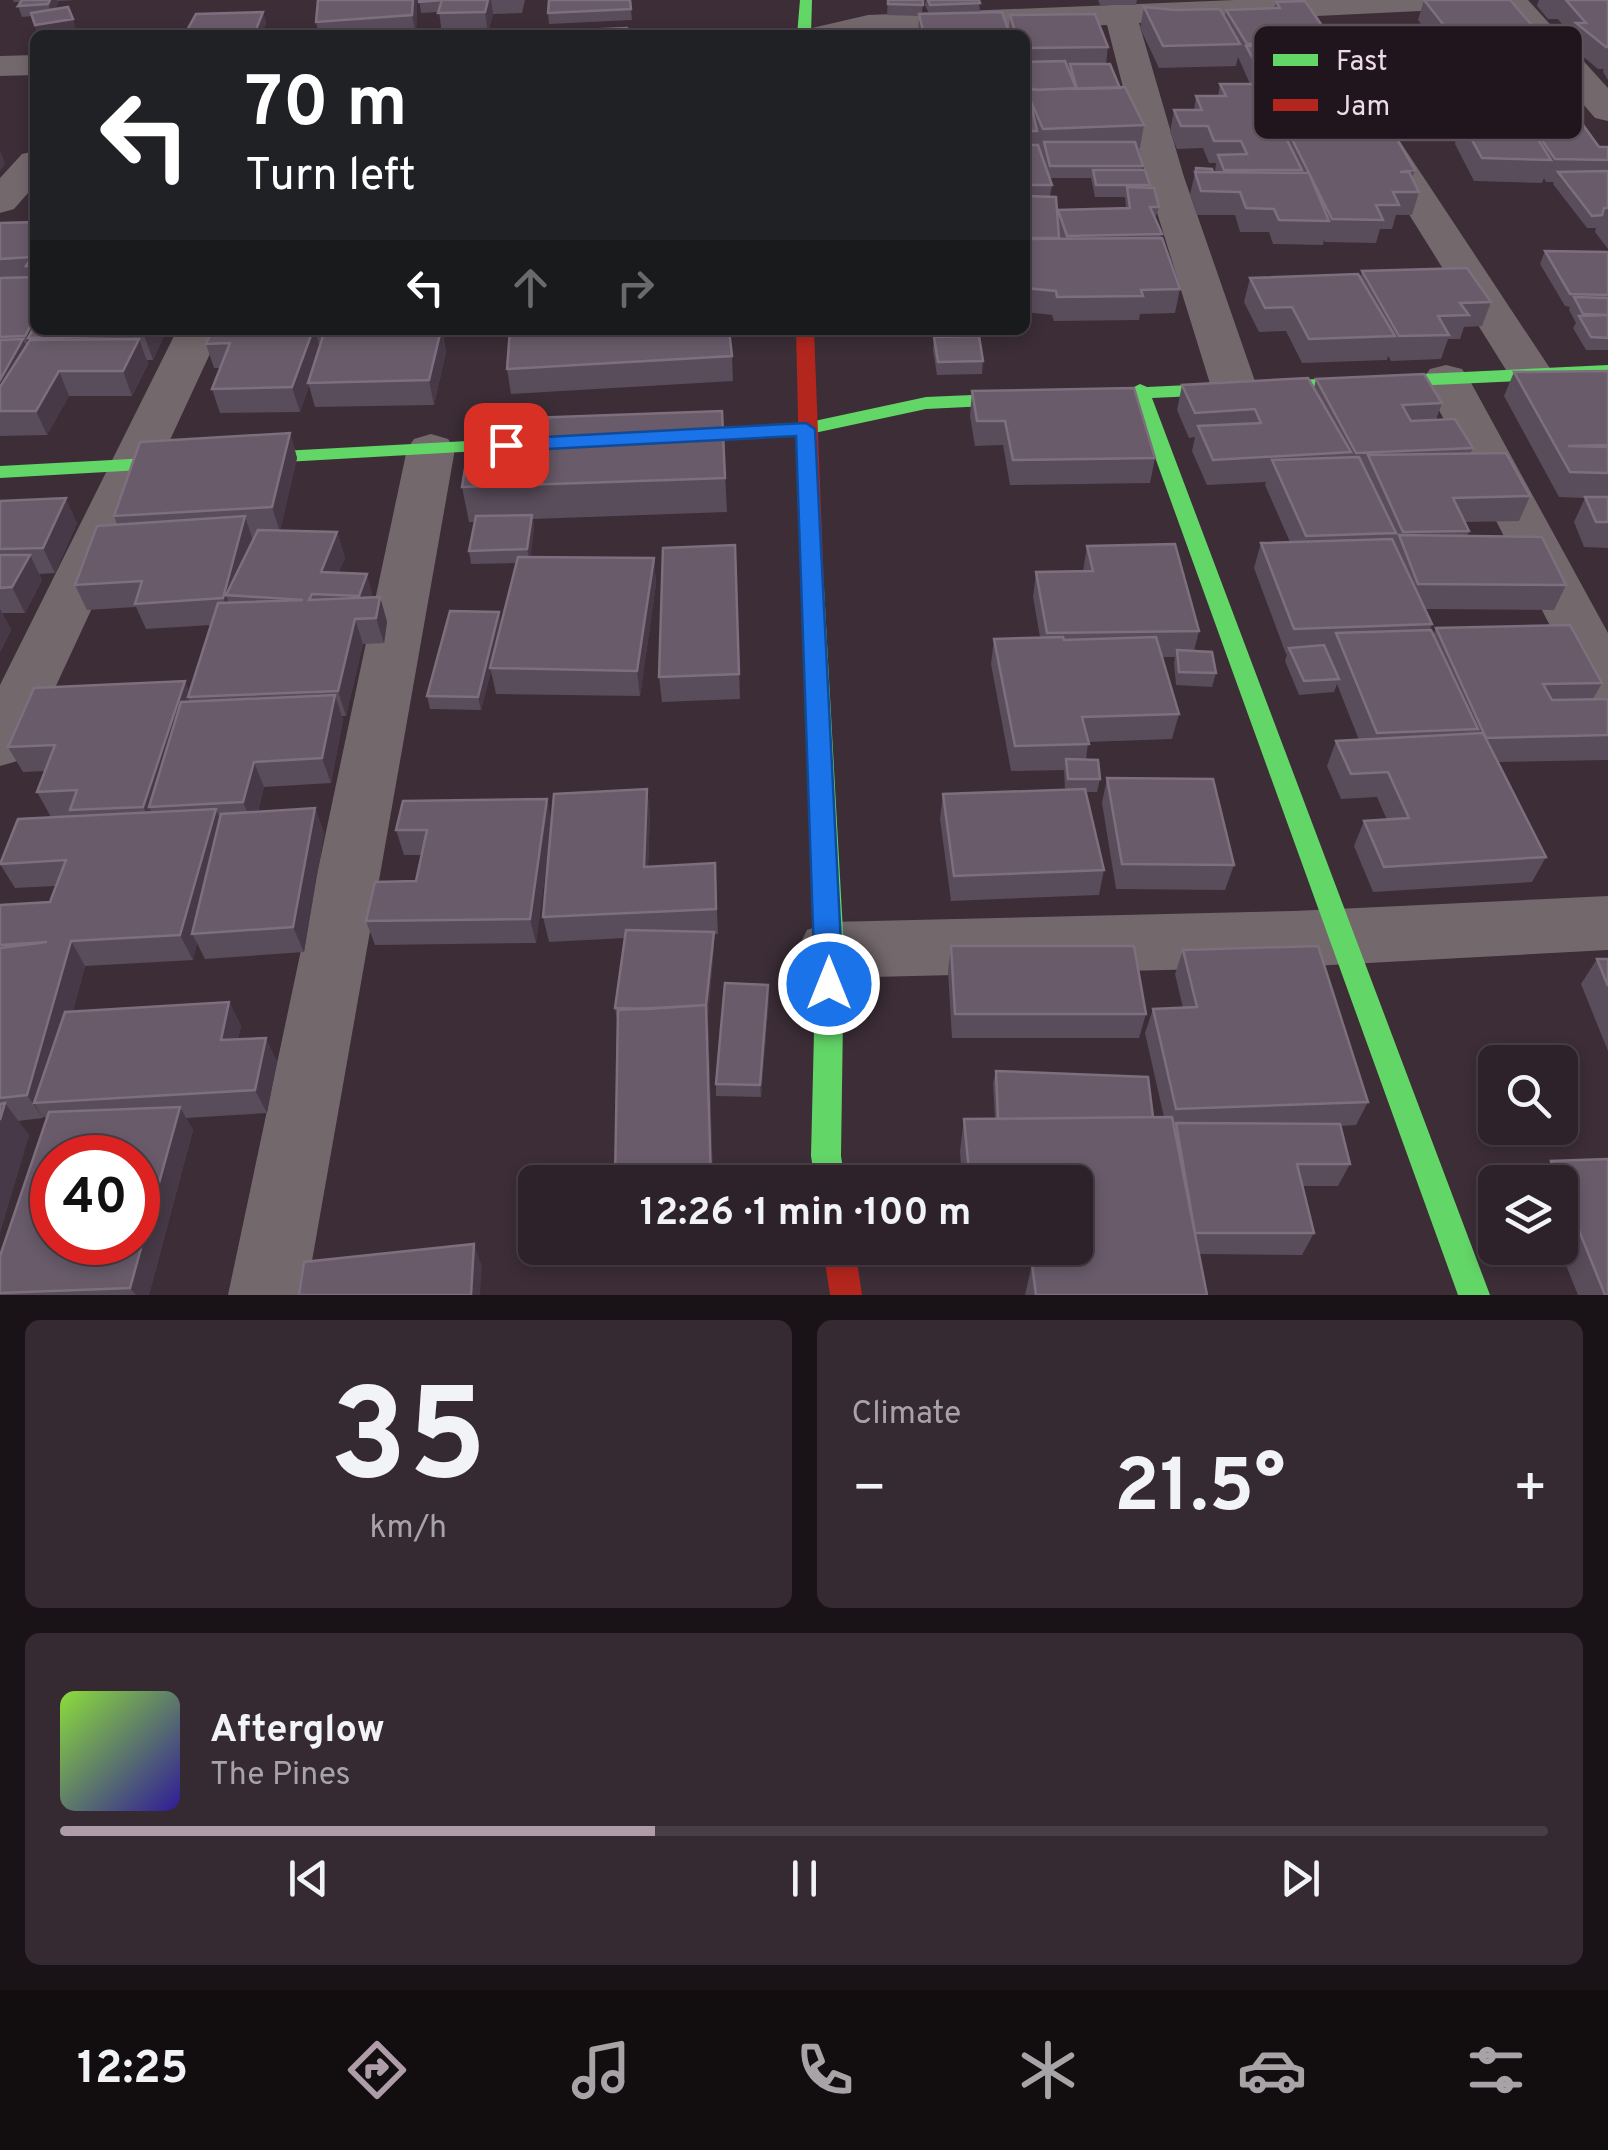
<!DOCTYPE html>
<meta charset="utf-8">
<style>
body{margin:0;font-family:Overpass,sans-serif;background:#352a31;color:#f1f3f6;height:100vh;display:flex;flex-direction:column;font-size:38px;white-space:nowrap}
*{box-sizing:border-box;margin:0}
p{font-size:32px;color:#a7a4a8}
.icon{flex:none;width:55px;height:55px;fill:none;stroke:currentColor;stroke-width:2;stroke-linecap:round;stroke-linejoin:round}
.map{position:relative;height:1295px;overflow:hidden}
.drawer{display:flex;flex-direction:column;gap:25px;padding:25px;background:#191317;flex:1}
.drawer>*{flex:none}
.banner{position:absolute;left:30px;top:30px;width:1000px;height:305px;border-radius:15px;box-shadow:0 5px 15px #0003,0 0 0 2px #483f46;background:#202124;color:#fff;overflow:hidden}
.controls{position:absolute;left:1478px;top:1045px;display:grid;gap:20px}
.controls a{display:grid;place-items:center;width:100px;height:100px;border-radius:15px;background:#2d2229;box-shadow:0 5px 15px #0003,0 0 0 2px #483f46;font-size:50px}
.speed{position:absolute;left:30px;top:1135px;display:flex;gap:20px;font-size:50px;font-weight:700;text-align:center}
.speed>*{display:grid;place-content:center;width:130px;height:130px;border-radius:50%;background:#2d2229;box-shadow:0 5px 15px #0003,0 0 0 2px #483f46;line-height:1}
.speed .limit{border:15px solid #d22;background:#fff;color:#111}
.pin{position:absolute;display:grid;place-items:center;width:85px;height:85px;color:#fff;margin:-42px;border-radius:20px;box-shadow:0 5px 15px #0006}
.me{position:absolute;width:110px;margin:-55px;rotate:0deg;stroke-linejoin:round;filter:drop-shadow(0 0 8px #0008)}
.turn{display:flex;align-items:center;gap:35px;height:210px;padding:0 50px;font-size:45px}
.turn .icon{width:130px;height:130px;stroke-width:2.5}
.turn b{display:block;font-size:70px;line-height:85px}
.lanes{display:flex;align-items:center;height:95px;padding:0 50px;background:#0003;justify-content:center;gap:50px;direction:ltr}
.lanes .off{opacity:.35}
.big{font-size:75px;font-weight:700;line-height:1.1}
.drawer .card{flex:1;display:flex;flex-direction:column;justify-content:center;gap:15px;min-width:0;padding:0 35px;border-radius:15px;background:#352a31}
.drawer .dial{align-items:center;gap:0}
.dial b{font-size:130px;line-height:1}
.song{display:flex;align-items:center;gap:30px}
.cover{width:120px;height:120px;border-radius:15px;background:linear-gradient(135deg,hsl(90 70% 55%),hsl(250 70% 35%))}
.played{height:10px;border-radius:5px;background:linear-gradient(90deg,#ae9da9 40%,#483f46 40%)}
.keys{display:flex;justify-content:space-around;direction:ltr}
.heat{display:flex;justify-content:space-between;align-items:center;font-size:55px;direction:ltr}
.drawer .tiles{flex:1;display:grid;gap:25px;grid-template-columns:1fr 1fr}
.card:last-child{grid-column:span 2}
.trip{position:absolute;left:518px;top:1165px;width:575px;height:100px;border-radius:15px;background:#2d2229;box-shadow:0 5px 15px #0003,0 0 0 2px #483f46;font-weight:700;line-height:100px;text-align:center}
.tab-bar{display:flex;height:160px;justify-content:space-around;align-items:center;background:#120e10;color:#a7a4a8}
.tab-bar .icon{width:70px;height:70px}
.tab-bar .on{color:#ae9da9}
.tab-bar b{font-size:45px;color:#f1f3f6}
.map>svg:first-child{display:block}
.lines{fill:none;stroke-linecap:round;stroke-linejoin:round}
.street{fill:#73686b;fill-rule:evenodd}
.fast{fill:#63d668;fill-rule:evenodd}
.jam{fill:#b3261e;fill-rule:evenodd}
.wall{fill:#594c5b;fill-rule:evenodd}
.shaded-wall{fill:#473947}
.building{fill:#695b6a;stroke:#7d6f7e;stroke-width:2.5;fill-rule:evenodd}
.route{fill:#1a73e8;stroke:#114b97;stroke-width:2.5}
.key{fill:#21151d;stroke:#5e5059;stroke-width:2.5}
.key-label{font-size:28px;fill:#ecdae6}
</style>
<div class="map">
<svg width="1608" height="1295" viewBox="0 0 1608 1295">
<rect width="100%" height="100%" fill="#3c2d37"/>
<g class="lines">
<path class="street" d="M1235 0H1478L1462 9 1317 16 1555 376 1548 386 1532 390 1516 386 1286 17 1139 23 1184 177 1257 387 1250 397 1234 401 1218 397 1211 387 1146 177 1107 25 808 35 812 28 868 15Z
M1494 0H1528L1608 88V121L1595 118Z
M35 55V75L0 76V56Z
M35 151V185L14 209 0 213V178L22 154Z
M177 330H221L29 744 21 760 0 766V685Z
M1446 365 1462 369 1469 379 1608 633V704L1588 698 1580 684 1423 379 1430 369Z
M431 434 448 439 455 449 306 1295H228L407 449 414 439Z
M1608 896V950L1294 967 830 978 807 970 797 950 807 930 830 922 1294 911Z"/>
<path class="fast" d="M800 0H812L811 35H797Z
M1608 365V377L1152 398 1490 1295H1458L1134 399 926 409 805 435 650 444 640 438 650 432 805 423 926 397 1132 388 1140 384 1147 387Z
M544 437 551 439 554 443 551 447 0 478V466Z
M813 581 824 588 844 950 841 1156 845 1182H815L811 1156 816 950 802 588Z"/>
<path class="jam" d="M796 330H814L824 588 813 595 802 588Z
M823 1248H855L862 1295H830Z"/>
</g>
<path class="wall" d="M13 0H76L58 1V3L55 9 76 30 38 35 32 16 22 17 18 6 21 2H14Z
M297 0H417L416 35H319L316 22 318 0Z
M419 0H525L522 13 493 14 488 33 442 34 439 12 421 13Z
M630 0 632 20 549 24 548 13Z
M888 0H923L922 14H929L925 5 926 0H979L980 13 1009 32 1010 15 1108 47 1106 64 1144 125 1140 148H1137L1143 166 1142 170 1159 207 1155 219 1180 289 1175 313 1140 314 1139 320 1054 321 1052 315 1025 312V35H918L919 16 887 15ZM1049 178H1091L1095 197H1125L1126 208 1058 210 1057 216 1050 197 1052 185Z
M1098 0H1137L1136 5H1100Z
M1424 0 1542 37 1535 58 1447 59 1418 20Z
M1539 0H1608V80L1603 72 1604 69H1598L1568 44 1571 36 1558 19H1548L1537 6Z
M1276 2 1333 42V45L1346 58 1336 93H1311L1312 96 1381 123 1380 127 1415 170 1412 178 1419 192 1412 215H1396L1392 229H1380L1376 243 1325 242 1324 240 1323 245 1273 244 1269 232H1240L1235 215H1197L1190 195 1196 168 1215 172 1216 163H1209L1203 148 1177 149 1170 132 1174 110H1194L1196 96H1218L1220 84H1250L1238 57 1236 66 1159 68 1140 28 1144 7 1224 18 1226 10 1274 8Z
M263 12 266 23 261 35H186Z
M1410 77 1487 94 1484 102 1520 123H1524L1526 117 1599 147H1608V249L1595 232 1596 228H1587L1553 184 1554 182H1546L1544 178 1542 183 1474 181 1455 144 1456 138 1439 139 1420 117 1424 106 1429 105H1417L1407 88Z
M35 222V330H162L164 336 153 360H147L148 364 132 396H69L47 435 0 436V223Z
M1545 251 1608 252V350H1586L1573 328 1576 323 1569 310 1570 307 1565 306 1540 264Z
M1362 271 1491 302 1482 326 1464 327 1460 339H1448L1441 359 1391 361 1388 356 1387 360 1302 363 1286 331 1259 332 1244 302 1250 278 1360 277Z
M212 330H449H442L446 352 434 405 315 407 309 386 300 412 220 413 212 389 220 368H214L206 344Z
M934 337 983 361 982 374 937 375 933 350Z
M732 356 733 381 511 394 507 369Z
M1608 371V548L1584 547 1574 522 1585 498 1559 497 1504 396 1514 372Z
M1316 379 1442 403 1436 420 1473 448 1470 454 1530 496 1519 521 1465 522 1469 531 1467 536 1566 585 1554 610 1425 609 1432 624 1430 630 1433 635 1436 628 1602 683 1593 699H1608V760L1498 762 1546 857 1532 882 1373 892 1354 846 1364 821 1387 820 1377 797 1341 799 1327 766 1336 741 1359 740 1337 684 1334 692 1299 695 1285 661 1287 654H1286L1254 568 1261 543 1290 542 1265 485 1266 482 1207 485 1192 451 1195 437 1189 438 1177 410 1182 385 1314 388Z
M972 391 1155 458 1150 483 1010 485 1003 445 975 446 970 416Z
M722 411 727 512 533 519 534 528 530 557 654 558 656 584 640 696 496 694 491 671 481 710 430 709 427 696 499 612 501 623 516 563 471 564 469 551 475 522H469L462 487Z
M290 433 297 458 280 530 337 532 345 558 338 573 373 597H380L387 622 384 643 363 644 346 716H342L343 720 331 783 264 787 258 812 315 808 324 833 304 952 205 959 197 943 193 960 85 966 73 1011 229 1002 241 1026 238 1039 277 1061 267 1113 186 1118 193 1130 149 1295H0V1256L47 1120 44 1116 43 1118 18 1121 29 1135 0 1232V905L50 902 56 886 15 888 0 864 51 817 37 792 45 771 23 772 8 747 185 681 189 692 211 625 146 629 136 607 87 610 75 585 117 524 114 516Z
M0 501 77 523 55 573 39 574 42 580 25 613H2L11 630 0 652Z
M735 545 740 699 662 702 659 677Z
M1087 546 1199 631 1194 651 1216 673 1212 687 1176 685 1174 663 1175 657H1162L1179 714 1172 739 1088 742 1086 760 1100 779 1097 792H1086L1104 870 1099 895 951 901 940 819 943 794 1065 790 1064 770 1011 771 991 664 994 639 1040 637 1033 597 1036 572 1083 571Z
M1107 778 1234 865 1225 890 1116 889 1102 803Z
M647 789 650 814 648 867 716 888 718 934H714V945L708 1017 713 1182H615L617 1020 615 1008 625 938 549 942 543 917 551 828 536 943 375 945 366 921 416 881 421 855H404L396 830 547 799 552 824Z
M951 946 1146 1014 1139 1038H952L948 971Z
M1183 950 1368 1102 1356 1125 1340 1126 1350 1164 1338 1186H1302L1314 1233 1302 1255 1199 1254 1207 1295H1025L1032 1264 1053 1263 1051 1248H1075V1182H962L960 1151 964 1119H995L993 1083 996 1071 1153 1117H1164L1145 1033 1153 1009 1183 1008 1175 974Z
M1597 959H1608V1051L1581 984Z
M769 998 761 1097 716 1096V1084Z
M1608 1159V1295H1578L1559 1248 1560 1182H1534L1551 1161Z"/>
<path class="shaded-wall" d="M50 0H57L58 3 52 15 48 4Z
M413 0H417L416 35 412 15Z
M488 0H491L493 14 488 33 485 12Z
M263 12 266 23 261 35H255V32Z
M73 19 76 30 38 35 35 25Z
M1 152 5 164 0 171V153Z
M35 318V330L28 338 36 358 35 361 25 336Z
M147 330H162L164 336 153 360 144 335Z
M313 330H319L315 331 321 351 308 383 309 386 300 412 292 387Z
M441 330 446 352 434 405 429 380Z
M23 339 34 363 0 411V380Z
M139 339 148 364 132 396 123 371Z
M59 371 69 396 47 435 36 411Z
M290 433 297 458 280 532 272 507Z
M66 498 77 523 55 573 43 548Z
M532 515 534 528 530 563 527 549Z
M245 516 253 541 226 595 234 617 233 624 223 598Z
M337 532 345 558 330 595 321 572Z
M30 555 42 580 25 613 12 587Z
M654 558 656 584 640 696 637 671Z
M367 574 374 600 365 618 359 596Z
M380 597 387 622 384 643 376 618Z
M0 609 11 630 0 652Z
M499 612 502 626 481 710 478 697Z
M355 619 363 644 346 716 338 691Z
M185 681 191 697H188L194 711 149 807 158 825 156 832 143 807Z
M335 695 343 720 331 783 322 758Z
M254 762 264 787 254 827 243 802Z
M647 789 650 814 647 892 644 867Z
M547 799 552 824 536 943 530 919Z
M315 808 324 833 304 952 293 927Z
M216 809 226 834 192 934 197 943 193 960 180 935Z
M714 932V945L708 1017 713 1182H711L706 1010Z
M71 941 85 966 48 1103H34L43 1118 27 1095Z
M768 985 769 998 761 1097 760 1085Z
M229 1002 241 1026 233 1063 221 1040Z
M266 1038 277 1061 267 1113 255 1090Z
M5 1103 29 1135 0 1232V1120Z
M180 1107 193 1130 149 1295H136L130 1288Z
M474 1244 482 1266 480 1295H471Z"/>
<path class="building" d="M22 0H50L48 4 18 6Z
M318 0H413L412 15 316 22Z
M419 0H443L419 2Z
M442 0H488L485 12 438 13Z
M549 0H630L631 9 548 13Z
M888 0H923V5L888 4Z
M928 0H979L980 3 930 5Z
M1424 0H1510L1542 37 1454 38Z
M1566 0H1608V47H1606L1576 23H1586Z
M1305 1 1333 42 1247 44 1226 10 1280 8 1276 2Z
M68 7 73 19 35 25 31 13Z
M1144 7 1175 10 1220 9 1240 44 1163 46Z
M263 12 255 32 185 34 196 14Z
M1002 12 1010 35H924L919 14Z
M1095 14 1108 47 1025 48V35H1016L1010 15Z
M627 28 628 35H583V30Z
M1337 45 1346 58H1332L1341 71 1308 72 1314 80 1266 82 1246 46Z
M1065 61 1076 88 1036 90 1035 89H1028L1025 79V62Z
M1070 64H1110L1120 88 1077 89Z
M1220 84H1264L1284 126 1265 128H1281L1302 170H1224L1218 155 1247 154 1241 141H1214L1208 126H1181L1174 110H1202L1196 96H1226Z
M1125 87 1144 125 1043 129 1030 99 1037 131H1025V90Z
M1526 117 1578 118 1599 147H1608V160L1555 159Z
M1462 122 1528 123 1551 160 1482 158Z
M1286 127H1390L1415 170 1400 172H1409L1419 192H1393L1399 205H1376L1383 220 1332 219Z
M1044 142H1135L1143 166H1050Z
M1025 145H1038L1052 185H1025Z
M1196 168 1212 169 1213 172H1196Z
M1093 170H1145L1150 185H1096Z
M1608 171V208H1604L1602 215 1592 216 1558 172Z
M1195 172 1309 173 1329 221 1279 220 1274 209 1246 208 1240 192 1201 191Z
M1127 187 1154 188 1159 207H1150L1162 234 1067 236 1058 210 1130 208Z
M1025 196 1056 197 1059 238H1025Z
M35 222V266H26L32 257 0 259V223Z
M1162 238 1180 289 1141 290 1143 296 1057 297 1056 291 1025 288V252H1030L1026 239Z
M1545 251 1608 252V295L1570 294Z
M1467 268 1491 302 1460 303 1469 315 1438 316 1449 335 1399 336 1362 271Z
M1358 274 1395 336 1309 339 1292 307 1265 308 1250 278Z
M35 277V318L25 336 0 337V278Z
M1574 297 1608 298V315L1583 314Z
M1608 315V338L1591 337 1579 316Z
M35 326V330H147L144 335 28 338Z
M212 330H313L292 387 212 389 230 343 206 344Z
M367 330H441L429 380 308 383 324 333 366 332Z
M510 330H729L732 356 507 369Z
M979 336 983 361 938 362 934 337Z
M23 339 0 380V340Z
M139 339 123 371H59L36 411H0V387L30 340Z
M1608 371V445L1568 446 1608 447V473L1570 472 1514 372Z
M1424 374 1442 403 1402 405 1411 421 1455 419 1473 448 1356 453 1316 379Z
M1308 378 1351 452 1213 460 1198 426 1261 423 1255 409 1195 413 1182 385Z
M1134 388 1155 458 1013 460 1005 421H977L972 391Z
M722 411 725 478 462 487 473 420Z
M290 433 272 507 114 516 140 442Z
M1506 453 1530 496 1453 498 1469 531 1403 532 1368 455Z
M1359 457 1396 533 1306 536 1272 460Z
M1585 497H1608V522H1596Z
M66 498 43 548 0 549V501Z
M532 515 527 549 469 551 476 516Z
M245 516 223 598 135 604 142 581 75 585 97 526Z
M258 530 337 532 321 572 367 574 359 596 312 594 309 600 380 597 376 618 355 619 338 691 188 697 218 603 303 600 226 595Z
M1399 535 1542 537 1566 585 1418 584Z
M1392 539 1432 624 1294 629 1261 543Z
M1175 544 1199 631 1047 633 1036 572 1093 571 1087 546Z
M735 545 739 674 659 677 663 548Z
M0 555H30L12 587 0 588Z
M518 557 654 558 637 671 490 668Z
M450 611 499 612 478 697 427 696Z
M1570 625 1602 683 1543 684 1552 700 1608 699V735L1486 738 1436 628Z
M1431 630 1478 729 1377 733 1336 633Z
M1063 637 1064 640 1156 637 1179 714 1082 717 1089 744 1015 746 994 639Z
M1324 645 1339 679 1304 681 1289 648Z
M1177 650 1212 652 1216 673 1179 672Z
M185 681 143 807 70 810 77 790 37 792 55 745 8 747 34 688Z
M335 695 322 758 254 762 243 802 149 807 181 702Z
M1483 733 1546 857 1384 867 1364 821 1409 818 1388 772 1351 774 1336 741Z
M1066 759 1098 760 1100 779H1068Z
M1107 778 1213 779 1234 865 1122 864Z
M647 789 644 867 715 863 716 909 543 917 554 794Z
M1085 789 1104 870 954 876 943 794Z
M547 799 530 919 366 921 375 882 416 881 427 830H396L403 801Z
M315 808 293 927 192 934 221 814Z
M216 809 180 935 71 941 27 1095 0 1098V948L47 942 0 945V905L50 902 66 860 0 864 18 819Z
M626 930 714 932 706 1005 647 1009 615 1008Z
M951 946H1134L1146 1014H955Z
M1318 946 1368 1102 1176 1109 1153 1009 1197 1007 1183 950Z
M1597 959H1608V986Z
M725 983 768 985 760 1085 716 1084Z
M229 1002 221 1040 266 1038 255 1090 34 1103 65 1012Z
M706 1005 711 1182H615L618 1010Z
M996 1071 1148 1077 1153 1117 998 1119Z
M5 1103 0 1120V1104Z
M180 1107 130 1288 0 1293V1256L49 1112ZM52 1158H138V1242H52Z
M1172 1117 1207 1295H1036L1032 1264 1064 1263 1063 1248H1075V1182H970L964 1119Z
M1176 1123 1340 1124 1350 1164H1297L1314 1233H1195Z
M1608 1159V1295H1605L1551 1161Z
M474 1244 471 1295H299L304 1262Z"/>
<path class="route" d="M806 423 815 429 843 984 839 993 829 997 819 993 815 984 796 436 506 451 496 445 506 439Z"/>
<rect x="1253" y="25" width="330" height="115" rx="15" class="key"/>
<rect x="1273" y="54" width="45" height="12" fill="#63d668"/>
<rect x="1273" y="99" width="45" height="12" fill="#b3261e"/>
<g class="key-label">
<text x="1336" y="70">Fast</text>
<text x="1336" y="115">Jam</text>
</g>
</svg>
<div class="controls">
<a><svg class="icon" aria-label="search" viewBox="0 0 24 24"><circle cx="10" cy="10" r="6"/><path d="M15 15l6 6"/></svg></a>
<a><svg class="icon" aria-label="layers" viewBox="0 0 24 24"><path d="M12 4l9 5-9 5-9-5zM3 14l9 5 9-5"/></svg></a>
</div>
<div class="speed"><div class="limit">40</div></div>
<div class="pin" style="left:506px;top:445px;background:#d93025"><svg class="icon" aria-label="arrive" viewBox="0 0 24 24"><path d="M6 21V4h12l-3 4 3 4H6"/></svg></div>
<svg class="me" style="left:829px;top:984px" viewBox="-20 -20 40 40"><circle r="17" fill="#1a73e8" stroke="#fff" stroke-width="3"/><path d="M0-11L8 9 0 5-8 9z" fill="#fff"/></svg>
<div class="trip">12:26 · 1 min · 100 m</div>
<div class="banner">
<div class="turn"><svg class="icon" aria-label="left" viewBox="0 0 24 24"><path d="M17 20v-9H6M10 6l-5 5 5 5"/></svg><div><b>70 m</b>Turn left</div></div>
<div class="lanes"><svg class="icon" aria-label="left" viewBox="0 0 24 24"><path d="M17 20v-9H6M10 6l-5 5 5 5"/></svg><svg class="icon off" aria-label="ahead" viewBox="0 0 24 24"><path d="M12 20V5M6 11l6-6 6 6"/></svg><svg class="icon off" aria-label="right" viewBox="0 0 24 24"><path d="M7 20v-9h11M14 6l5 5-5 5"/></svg></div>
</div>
</div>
<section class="drawer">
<div class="tiles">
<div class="card dial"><b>35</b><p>km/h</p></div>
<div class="card"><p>Climate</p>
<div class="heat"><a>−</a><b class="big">21.5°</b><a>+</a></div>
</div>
<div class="card">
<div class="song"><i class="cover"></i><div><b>Afterglow</b><p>The Pines</p></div></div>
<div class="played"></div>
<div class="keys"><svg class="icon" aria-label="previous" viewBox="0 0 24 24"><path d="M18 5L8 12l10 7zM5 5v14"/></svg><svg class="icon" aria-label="pause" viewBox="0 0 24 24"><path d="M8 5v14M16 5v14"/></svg><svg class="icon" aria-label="next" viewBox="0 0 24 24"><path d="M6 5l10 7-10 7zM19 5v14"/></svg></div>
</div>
</div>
</section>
<nav class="tab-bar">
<b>12:25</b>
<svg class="icon on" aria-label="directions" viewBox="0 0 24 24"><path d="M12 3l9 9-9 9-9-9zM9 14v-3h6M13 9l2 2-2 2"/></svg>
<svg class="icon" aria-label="music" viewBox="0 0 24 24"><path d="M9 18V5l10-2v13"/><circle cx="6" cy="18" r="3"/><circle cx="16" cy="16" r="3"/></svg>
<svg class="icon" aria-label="phone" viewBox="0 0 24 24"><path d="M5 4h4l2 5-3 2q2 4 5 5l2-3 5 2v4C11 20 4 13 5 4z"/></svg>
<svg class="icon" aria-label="climate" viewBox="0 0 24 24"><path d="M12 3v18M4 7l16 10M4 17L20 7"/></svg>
<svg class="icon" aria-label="car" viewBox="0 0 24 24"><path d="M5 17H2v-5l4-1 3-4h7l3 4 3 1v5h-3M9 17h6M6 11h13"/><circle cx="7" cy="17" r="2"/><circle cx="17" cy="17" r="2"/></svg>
<svg class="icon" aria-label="filters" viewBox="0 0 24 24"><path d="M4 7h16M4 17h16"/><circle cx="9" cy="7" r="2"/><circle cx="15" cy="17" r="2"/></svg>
</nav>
